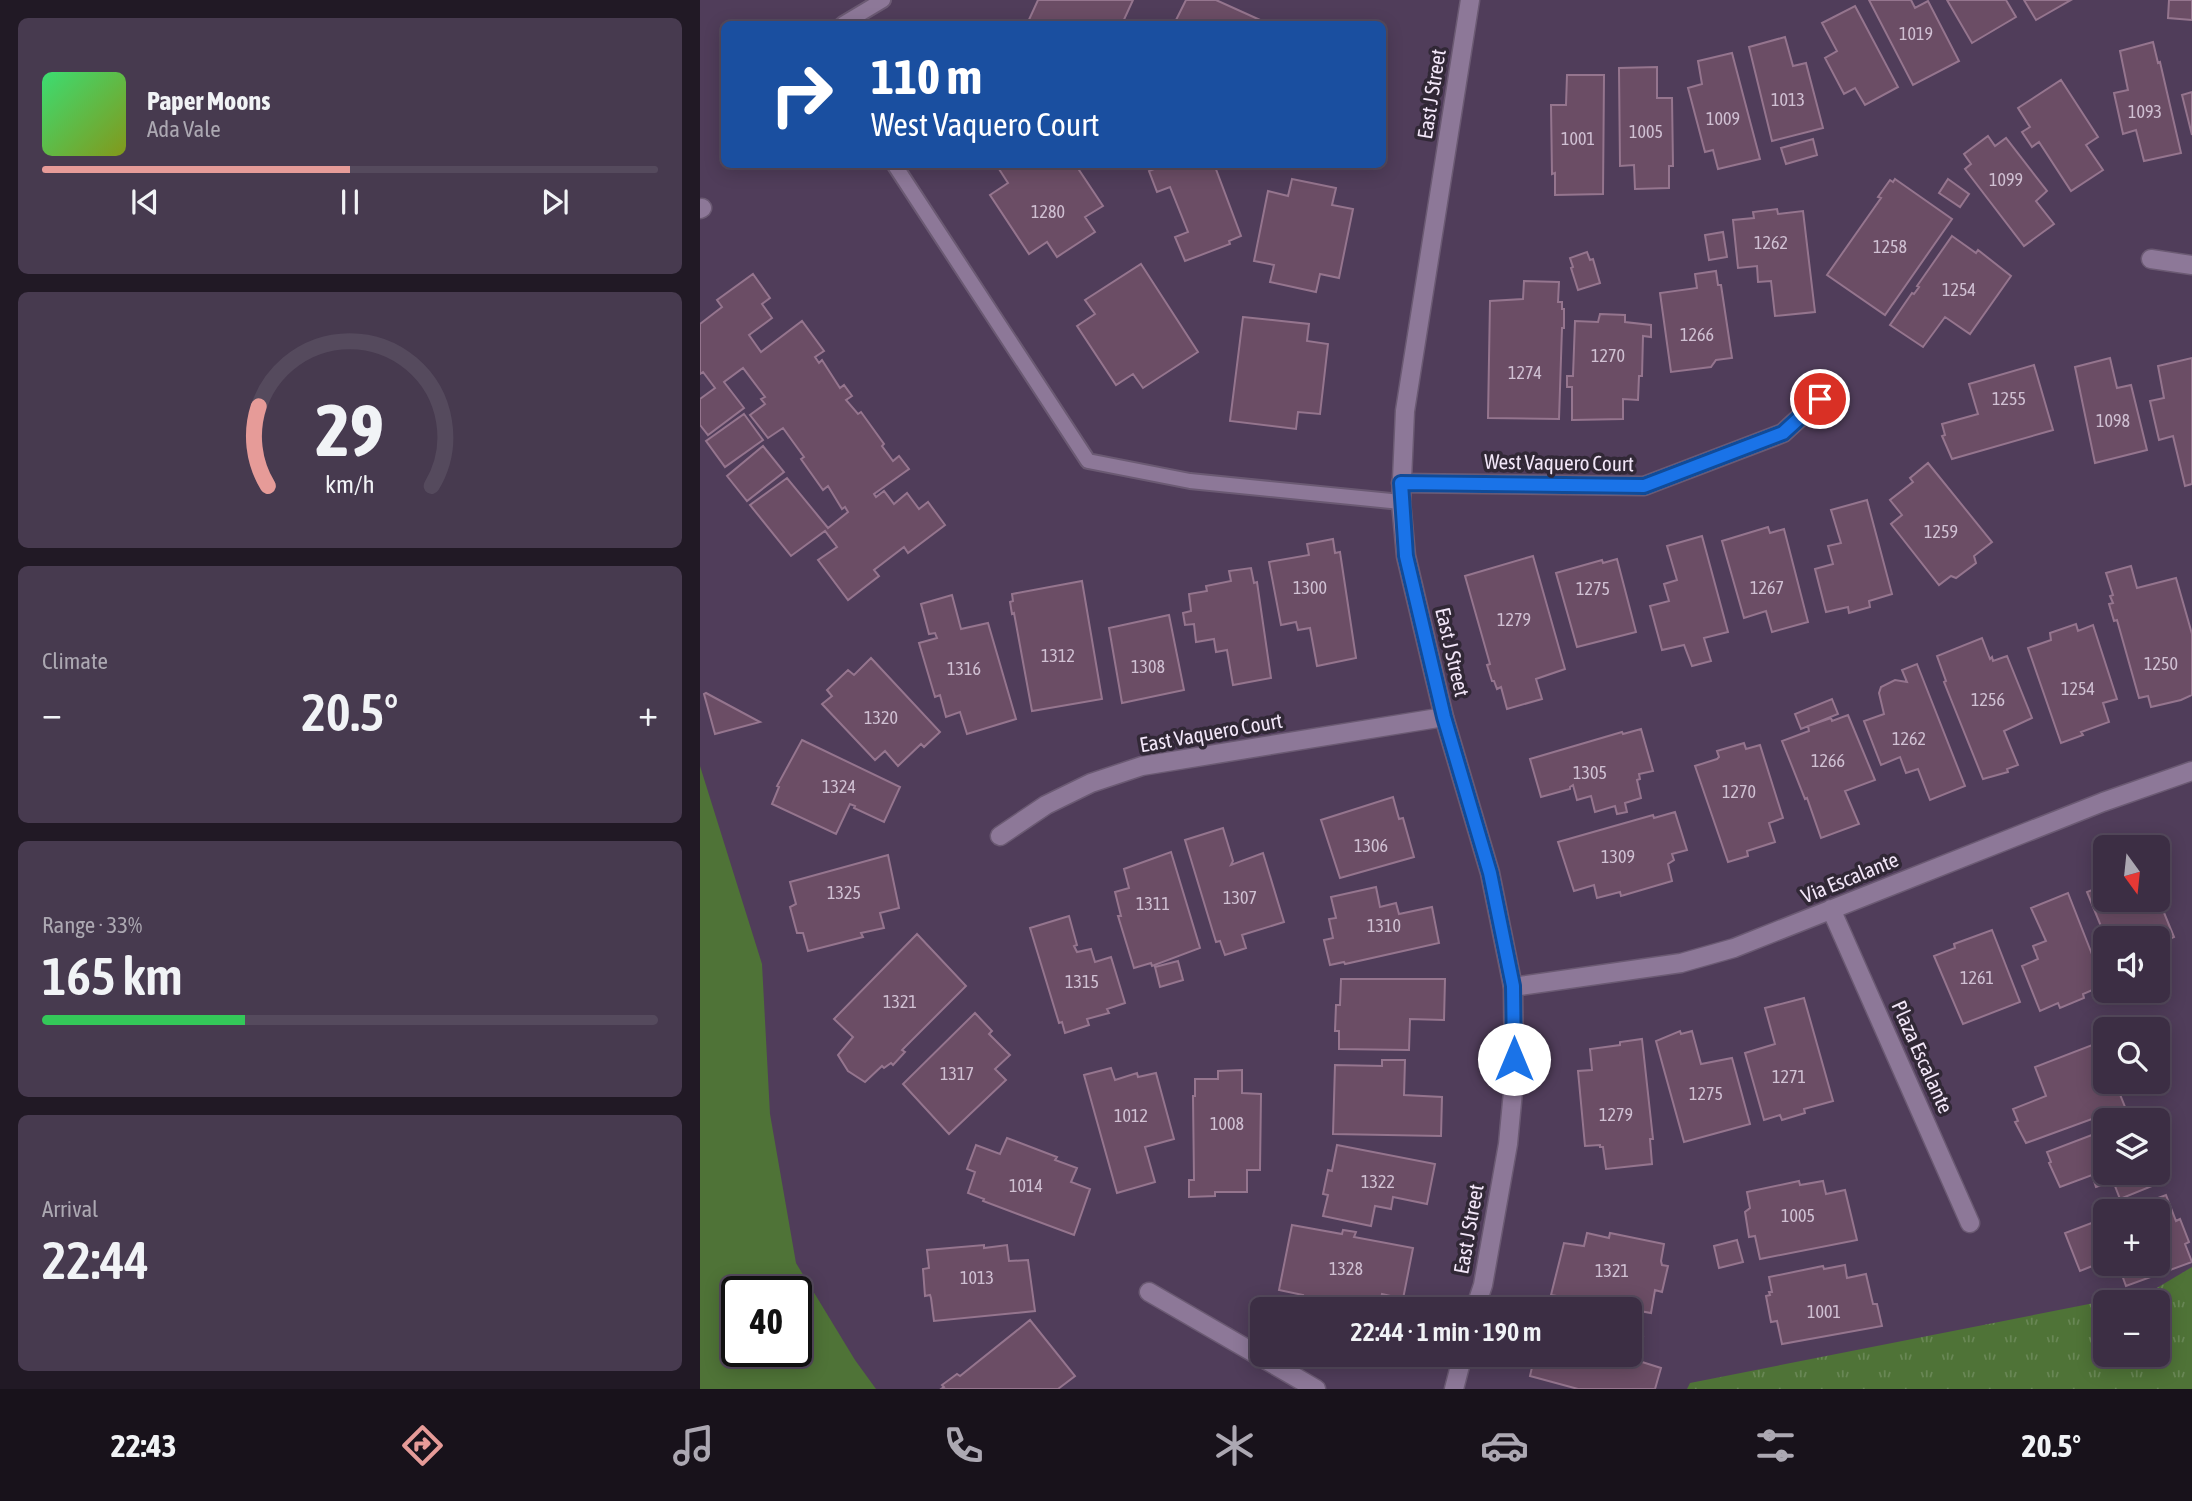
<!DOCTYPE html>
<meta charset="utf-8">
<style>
body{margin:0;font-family:"Asap Condensed",sans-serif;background:#473a4f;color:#f1f3f6;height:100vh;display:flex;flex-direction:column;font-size:26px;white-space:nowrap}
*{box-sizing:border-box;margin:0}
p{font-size:23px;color:#aca8b2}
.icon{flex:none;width:38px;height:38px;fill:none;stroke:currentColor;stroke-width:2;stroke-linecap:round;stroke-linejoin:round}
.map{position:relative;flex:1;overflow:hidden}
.drawer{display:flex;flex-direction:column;gap:18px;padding:18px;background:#211925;width:700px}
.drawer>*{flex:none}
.hud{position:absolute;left:21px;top:21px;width:665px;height:147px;border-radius:10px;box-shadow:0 4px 18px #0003,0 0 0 2px #554a5d;background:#1a4fa0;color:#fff;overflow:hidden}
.needle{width:46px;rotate:165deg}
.buttons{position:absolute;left:1393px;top:835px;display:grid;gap:14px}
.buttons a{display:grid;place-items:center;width:77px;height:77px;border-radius:10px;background:#3c2e44;box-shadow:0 4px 18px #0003,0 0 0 2px #554a5d;font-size:35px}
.speed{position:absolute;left:21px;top:1276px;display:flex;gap:14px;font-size:35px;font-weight:700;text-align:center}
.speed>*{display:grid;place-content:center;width:91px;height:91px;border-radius:50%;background:#3c2e44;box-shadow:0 4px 18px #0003,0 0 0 2px #554a5d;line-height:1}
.speed .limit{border:4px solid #111;border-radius:10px;background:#fff;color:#111}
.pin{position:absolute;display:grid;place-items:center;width:60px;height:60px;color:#fff;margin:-30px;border:4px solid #fff;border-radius:50%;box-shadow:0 2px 7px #0007}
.me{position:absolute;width:77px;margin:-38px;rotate:0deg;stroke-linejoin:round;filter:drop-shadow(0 0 5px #0008)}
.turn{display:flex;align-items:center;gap:24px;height:147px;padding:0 35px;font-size:32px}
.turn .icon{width:91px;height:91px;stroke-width:2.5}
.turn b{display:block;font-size:49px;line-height:60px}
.big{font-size:52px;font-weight:600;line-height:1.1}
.drawer .tile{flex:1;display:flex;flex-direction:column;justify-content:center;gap:10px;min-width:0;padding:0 24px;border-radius:10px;background:#473a4f}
.drawer .dial{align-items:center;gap:0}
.dial svg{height:182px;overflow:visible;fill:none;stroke:#554a5d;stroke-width:7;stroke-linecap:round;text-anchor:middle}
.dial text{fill:#f1f3f6;stroke:none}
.song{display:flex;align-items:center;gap:21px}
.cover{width:84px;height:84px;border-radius:10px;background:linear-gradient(135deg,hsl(140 70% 55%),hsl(70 70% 35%))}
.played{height:7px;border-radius:4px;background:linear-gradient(90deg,#e69b98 50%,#554a5d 50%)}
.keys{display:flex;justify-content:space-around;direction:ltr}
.heat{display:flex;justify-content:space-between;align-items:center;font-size:38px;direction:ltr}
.charge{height:10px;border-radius:5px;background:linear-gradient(90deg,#34c759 33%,#554a5d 0)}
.trip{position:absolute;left:550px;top:1297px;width:392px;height:70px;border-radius:10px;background:#3c2e44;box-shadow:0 4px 18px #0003,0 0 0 2px #554a5d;font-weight:600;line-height:70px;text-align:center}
.tab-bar{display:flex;height:112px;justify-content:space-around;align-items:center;background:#18121b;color:#aca8b2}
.tab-bar .icon{width:49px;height:49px}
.tab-bar .selected{color:#e69b98}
.tab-bar b{font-size:32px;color:#f1f3f6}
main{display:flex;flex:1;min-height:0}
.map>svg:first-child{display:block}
.grass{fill:url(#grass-tufts);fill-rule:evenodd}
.park{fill:#4f7337;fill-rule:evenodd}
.building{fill:#6b4d65;stroke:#95758e;stroke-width:2}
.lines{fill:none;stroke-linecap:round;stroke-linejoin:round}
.service-casing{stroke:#6b5a73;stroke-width:18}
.minor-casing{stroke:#6b5a73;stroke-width:21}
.tertiary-casing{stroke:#6b5a73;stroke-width:21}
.service{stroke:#8d7898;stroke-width:14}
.minor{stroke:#8d7898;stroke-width:18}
.tertiary{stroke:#8d7898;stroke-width:18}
.route-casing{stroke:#114b97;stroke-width:18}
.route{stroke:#1a73e8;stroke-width:12}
.labels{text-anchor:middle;stroke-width:7;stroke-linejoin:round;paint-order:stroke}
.number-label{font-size:18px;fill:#d0c0d3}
.street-label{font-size:21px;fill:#f2e6f8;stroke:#312836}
</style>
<main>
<section class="drawer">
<div class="tile">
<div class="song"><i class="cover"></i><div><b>Paper Moons</b><p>Ada Vale</p></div></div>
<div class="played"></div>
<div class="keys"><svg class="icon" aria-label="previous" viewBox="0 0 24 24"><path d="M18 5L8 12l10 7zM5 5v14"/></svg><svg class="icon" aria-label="pause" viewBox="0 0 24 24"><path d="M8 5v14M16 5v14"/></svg><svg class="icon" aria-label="next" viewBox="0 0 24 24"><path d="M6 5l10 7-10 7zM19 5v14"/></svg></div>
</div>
<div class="tile dial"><svg viewBox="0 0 100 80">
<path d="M14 69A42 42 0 1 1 86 69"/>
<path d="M14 69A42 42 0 0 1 10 34" stroke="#e69b98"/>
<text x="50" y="56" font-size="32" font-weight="700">29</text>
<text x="50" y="72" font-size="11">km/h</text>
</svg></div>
<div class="tile"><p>Climate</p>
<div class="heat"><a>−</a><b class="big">20.5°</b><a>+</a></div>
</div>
<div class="tile"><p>Range · 33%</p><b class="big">165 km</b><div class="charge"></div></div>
<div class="tile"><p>Arrival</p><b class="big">22:44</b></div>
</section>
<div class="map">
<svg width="1492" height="1389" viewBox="0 0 1492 1389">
<defs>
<pattern id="grass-tufts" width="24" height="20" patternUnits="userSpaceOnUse" patternTransform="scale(1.75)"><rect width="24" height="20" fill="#4f7337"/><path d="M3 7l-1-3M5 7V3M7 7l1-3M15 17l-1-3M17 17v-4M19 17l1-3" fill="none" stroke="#698755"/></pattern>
</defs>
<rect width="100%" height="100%" fill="#503d5a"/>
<path class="grass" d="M1492 1267V1389H987L990 1383 1450 1292ZM1458 1302V1354H1405V1302Z"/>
<path class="park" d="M0 766 62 964 70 1114 96 1263 155 1360 176 1389H0ZM37 1292H96V1351H37Z"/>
<path class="building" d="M338 0H433L422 24H327Z
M486 0H516L569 24H474Z
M1169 0H1211L1215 8 1228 1 1259 61 1213 85Z
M1247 0H1306L1316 17 1272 43Z
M1324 0H1371L1336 20Z
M1469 0H1492V20L1468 18Z
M1155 6 1198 87 1165 105 1155 88 1144 94 1125 58 1137 51 1122 23Z
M1085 37 1093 66 1106 63 1123 128 1072 141 1049 47Z
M1453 42 1458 63 1460 62 1481 153 1444 161 1436 130 1423 134 1414 93 1428 90 1420 51Z
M1032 53 1060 159 1018 169 1013 150 1005 152 988 88 1002 84 998 61Z
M957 67V98H972L973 166H969V188L935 189 934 165 920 166 919 68Z
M867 75H904L903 194 855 195V173L852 174 851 105H866Z
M1361 80 1398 137 1386 145 1403 170 1371 191 1339 142 1332 147 1322 132 1330 127 1318 108Z
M1492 92V135L1482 95Z
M1288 136 1295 146 1306 138 1347 191 1336 201 1354 224 1324 246 1265 169 1271 164 1264 154Z
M1113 139 1117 155 1086 164 1081 148Z
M306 164H375L403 206 385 217 395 232 357 257 347 242 329 254 290 195 308 183 299 169Z
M467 164H504L505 167 514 164 541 236 529 241 530 244 485 261 475 237 488 232 470 187 457 192 449 171Z
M592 179 636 188 632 205 653 209 639 278 620 274 616 292 570 282 574 265 554 261 568 191 588 196Z
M1195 179 1252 219 1185 315 1127 275 1181 198 1178 197 1190 180 1193 182Z
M1248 179 1269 194 1260 207 1239 193Z
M1077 209 1078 214 1103 211 1115 312 1075 316 1071 281 1058 282 1057 266 1038 268 1033 220 1054 218 1053 212Z
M1023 232 1027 257 1009 260 1005 235Z
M1252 236 1276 253 1278 250 1311 276 1270 334 1245 317 1223 347 1190 325 1212 293 1214 294 1219 287 1217 286Z
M887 252 890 260 893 259 900 283 878 290 871 268 873 267 870 258Z
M441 264 498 352 443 388 433 374 416 385 377 326 395 314 385 300Z
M1016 271 1018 285H1021L1032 358 1016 360 1011 367 971 372 960 293 997 288 995 274Z
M53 274 70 298 62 304 72 318 49 335 61 352 102 321 124 351 115 357 119 363 122 360 140 388 144 385 152 396 146 400 158 414 161 412 184 444 182 446 193 461 199 456 209 469 174 494 176 497 184 491 194 504 207 493 219 509 228 502 245 525 208 553 204 547 174 570 179 576 148 600 118 560 137 547 125 531 91 556 50 505 87 478 128 528 148 512 145 507 142 509 128 486 123 490 101 459 104 457 83 428 68 438 50 415 65 404 61 399 65 397 43 368 24 382 44 408 8 435 0 425V399L15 388 3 372 0 374V324L22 307 17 300Z
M824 281 859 282 858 302H862V309H864V328H862L859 419 788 418 790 301 823 299Z
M900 314 925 315V322L951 325V337L943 336 942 376H939L938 400 923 399V419L872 420V387H867V376H873L875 321 898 322Z
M543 317 609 324 607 341 628 344 620 414 598 412 596 429 530 421Z
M1410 358 1417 388 1431 385 1447 450 1395 463 1375 367Z
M1492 358V484L1485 486 1473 436 1459 440 1450 401 1464 398 1458 366Z
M1334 365 1353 430 1252 459 1242 436 1245 435 1242 424 1278 414 1269 384Z
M44 414 63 440 25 467 6 441Z
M63 446 84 472 47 501 27 476Z
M1228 463 1292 542 1274 556 1276 563 1256 578 1251 576 1239 585 1191 524 1202 515 1190 500 1213 482 1210 478Z
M1167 500 1192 594 1169 601 1170 607 1149 613 1148 607 1126 612 1115 569 1133 564 1128 546 1141 543 1131 510Z
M1068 527 1070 533 1084 529 1108 622 1072 632 1066 611 1044 618 1022 541Z
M1002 536 1028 632 1004 638 1011 661 992 666 984 645 962 650 950 606 969 601 964 584 977 580 967 546Z
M633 539 635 553 640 552 656 658 617 666 610 628 598 630 596 622 581 625 569 562 609 555 607 544Z
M833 556 865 669 836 679 842 699 807 709 801 687 797 689 794 681H792L787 665 790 664 765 576Z
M917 559 936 632 877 647 856 573 902 560 903 563Z
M1431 566 1437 588 1476 578 1492 634V695L1481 700 1451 707 1448 696 1439 698 1417 620 1414 621 1409 604 1413 603 1410 596 1413 595 1406 573Z
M551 568 554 583 557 582 571 678 533 685 527 650 516 652 514 639 496 642 494 624 485 625 483 613 491 611 489 594 507 591 506 586 531 581 529 571Z
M382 581 402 699 332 711 314 613 312 614 310 602 313 601 312 594Z
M252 595 261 629 288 623 316 719 267 734 260 712 246 717 240 695 235 697 219 643 237 638 235 633 229 634 221 604Z
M469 615 484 690 422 703 409 628Z
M1376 624 1378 631 1393 625 1417 699 1403 703 1409 722 1381 732 1383 735 1361 743 1328 648 1351 640 1350 633Z
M1282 638 1290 659 1292 657 1293 661 1307 656 1332 718 1304 731 1318 765 1307 769 1308 772 1283 779 1244 682 1246 681 1237 656Z
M171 658 240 732 224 747 221 744 198 766 185 751 175 760 122 704 132 696 127 690 148 670 154 675Z
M1217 664 1265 786 1230 800 1218 769 1206 773 1200 757 1181 765 1164 721 1184 714 1179 693 1181 687 1195 680 1207 682 1202 670Z
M6 693 60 722 15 734 4 694Z
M1132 699 1138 714 1101 729 1095 714Z
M1148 715 1175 780 1145 791 1159 824 1121 838 1107 798 1105 799 1082 741 1109 731 1108 726 1131 718 1132 721Z
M941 729 953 771 939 774 940 779 937 780 941 798 925 803 927 812 917 814 915 806 895 812 891 796 877 800 873 785 870 787V789L841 797 830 759 922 732 923 734Z
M102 740 200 787 184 822 154 808 155 806 150 804 136 834 72 804 79 787 77 786Z
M1044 743 1046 749 1060 745 1083 818 1069 823 1075 842 1047 851 1048 856 1028 862 995 766 1017 759 1019 757 1017 751Z
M693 797 699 819 703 818 714 857 640 878 621 820Z
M975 812 987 850 972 854 974 860 968 864 972 881 921 896 920 892 897 898 894 885 874 891 858 842 953 815 954 818Z
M523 828 533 861 531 865 563 853 584 922 542 935 546 948 525 955 520 941 516 942 485 840Z
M471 852 500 948 452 966 451 963 434 968 418 916H421L415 892 429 888 424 869Z
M188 855 199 908 180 913 184 928 161 933 163 937 108 951 103 933H97L90 907 96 904 90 882Z
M1405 879V900L1458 898 1474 937 1458 944V938H1408L1405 936 1387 892 1400 887 1398 882Z
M676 887 680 907 696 903 699 914 732 907 739 943 645 964 644 962 630 965 624 940 633 938 629 919 636 918 631 897Z
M1368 893 1404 985 1383 994 1384 998 1360 1008 1358 1003 1340 1011 1322 966 1338 959 1333 946 1346 941 1331 908Z
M369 916 377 945 374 946 377 952 391 949 395 962 411 957 425 1003 407 1009 409 1013 387 1019 389 1025 365 1033 362 1022 359 1023 330 928Z
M1292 930 1320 1002 1263 1024 1234 956 1255 948 1254 944Z
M217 934 266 986 202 1050 205 1052 193 1065 191 1063 184 1068 182 1066 165 1082 148 1071 138 1055 153 1037 134 1019Z
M478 961 483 980 460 987 455 967Z
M641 979H745L744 1020 710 1019 709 1050 639 1049V1031H635L636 1005H640Z
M1104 998 1133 1101 1104 1109 1105 1113 1082 1120 1080 1115 1064 1120 1045 1053 1075 1044 1065 1008Z
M275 1013 292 1031 289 1034 310 1055 295 1069 306 1080 249 1134 203 1084Z
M980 1031 981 1034 992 1031 1001 1064 1032 1058 1050 1124 984 1142 956 1041Z
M942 1039 953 1139H950L952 1164 906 1169 903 1147H900V1145L885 1146 878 1071 892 1070 890 1049 920 1045V1042Z
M1400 1042 1405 1057V1082H1415L1425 1107 1326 1143 1315 1122 1318 1121 1313 1109 1346 1096 1335 1067Z
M682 1060H705L704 1095 742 1097 741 1136 633 1134 635 1065 682 1066Z
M411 1068 415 1080 437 1073 438 1077 456 1073 474 1139 445 1147 455 1182 417 1193 384 1075Z
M542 1070V1093L561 1094 560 1170H547V1192H515V1196L489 1197V1180H494L493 1096H495V1079H518V1071Z
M1405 1130V1172H1458V1170L1462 1182 1420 1199 1413 1181 1396 1187 1392 1175 1360 1187 1349 1163 1351 1162 1347 1152Z
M307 1138 357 1157 355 1160 377 1168 371 1182 390 1189 374 1235 283 1201 284 1199 268 1193 275 1172 267 1169 276 1145 300 1154Z
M637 1145 735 1164 727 1204 693 1197 691 1209 675 1206 671 1226 623 1216 628 1195 623 1194 628 1170 632 1171Z
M1099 1181 1100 1185 1123 1181 1126 1194 1145 1190 1157 1240 1060 1259 1055 1236 1049 1237 1045 1212 1050 1208 1047 1192Z
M1466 1195 1476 1221 1480 1219 1489 1242 1485 1244 1492 1262 1426 1286 1418 1264H1458V1211H1423Z
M1405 1218V1261L1380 1271 1365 1233Z
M592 1225 642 1234 643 1230 656 1232 654 1237 713 1248 703 1299 682 1294 679 1307 657 1303 656 1309H600L603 1295 579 1290Z
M887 1233 909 1238 910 1233 964 1244 961 1261 962 1265 968 1266 962 1292 955 1290 951 1313 851 1295 864 1243 884 1246Z
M1037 1240 1043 1262 1019 1268 1014 1246Z
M284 1245V1248L307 1245 309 1261 328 1260 335 1311 234 1321 231 1298 230 1295 225 1296 223 1269 229 1268 227 1250Z
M1145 1265 1147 1278 1166 1274 1173 1304H1177L1182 1326 1082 1344 1077 1321 1071 1322 1066 1296 1070 1295 1069 1292H1072L1069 1277 1123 1266 1124 1269Z
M330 1320 375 1376 358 1389H241L244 1387 242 1385 257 1374 260 1376Z
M929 1333 943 1337 937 1358 942 1360V1362L961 1368 955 1389H878L830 1376 835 1354H929Z"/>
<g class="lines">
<g class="service-casing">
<path id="service" d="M143 24 183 0
M194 164 388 461 490 481 701 502"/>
</g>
<g class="minor-casing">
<path id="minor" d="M0 209 2 208
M1451 259 1492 265
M701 483 944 486 1083 433 1120 399
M300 836 346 805 391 783 442 766 744 717
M1131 909 1270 1223
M813 987 981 963 1034 948 1403 802 1492 771
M449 1292 616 1389"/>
</g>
<g class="tertiary-casing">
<path id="tertiary" d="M770 0 705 411 701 502 706 556 744 717 790 873 813 987 814 1081 808 1144 783 1285 775 1309
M754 1389 763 1354"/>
</g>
<use href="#service" class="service"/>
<use href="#minor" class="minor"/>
<use href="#tertiary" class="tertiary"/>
</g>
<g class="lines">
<g class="route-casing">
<path id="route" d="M814 1059 813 986 790 873 744 717 706 556 701 483 944 486 1083 433 1120 399"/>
</g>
<use href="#route" class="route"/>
</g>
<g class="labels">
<g class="number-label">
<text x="1216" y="40">1019</text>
<text x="1088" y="106">1013</text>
<text x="1445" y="118">1093</text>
<text x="1023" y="125">1009</text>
<text x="946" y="138">1005</text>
<text x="878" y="145">1001</text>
<text x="1306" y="186">1099</text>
<text x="348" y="218">1280</text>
<text x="1071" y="249">1262</text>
<text x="1190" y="253">1258</text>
<text x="1259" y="296">1254</text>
<text x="997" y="341">1266</text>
<text x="908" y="362">1270</text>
<text x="825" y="379">1274</text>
<text x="1309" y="405">1255</text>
<text x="1413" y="427">1098</text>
<text x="1241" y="538">1259</text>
<text x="610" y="594">1300</text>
<text x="1067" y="594">1267</text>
<text x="893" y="595">1275</text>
<text x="814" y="626">1279</text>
<text x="358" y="662">1312</text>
<text x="1461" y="670">1250</text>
<text x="448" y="673">1308</text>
<text x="264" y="675">1316</text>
<text x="1378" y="695">1254</text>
<text x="1288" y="706">1256</text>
<text x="181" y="724">1320</text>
<text x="1209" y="745">1262</text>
<text x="1128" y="767">1266</text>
<text x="890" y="779">1305</text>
<text x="139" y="793">1324</text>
<text x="1039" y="798">1270</text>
<text x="671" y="852">1306</text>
<text x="918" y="863">1309</text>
<text x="144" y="899">1325</text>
<text x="540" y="904">1307</text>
<text x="453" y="910">1311</text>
<text x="684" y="932">1310</text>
<text x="1277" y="984">1261</text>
<text x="382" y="988">1315</text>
<text x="200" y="1008">1321</text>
<text x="257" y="1080">1317</text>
<text x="1089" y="1083">1271</text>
<text x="1006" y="1100">1275</text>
<text x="916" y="1121">1279</text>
<text x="431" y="1122">1012</text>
<text x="527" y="1130">1008</text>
<text x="678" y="1188">1322</text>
<text x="326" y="1192">1014</text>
<text x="1098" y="1222">1005</text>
<text x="646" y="1275">1328</text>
<text x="912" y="1277">1321</text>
<text x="277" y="1284">1013</text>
<text x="1124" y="1318">1001</text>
</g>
<g class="street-label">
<text transform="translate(732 94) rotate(-81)" y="7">East J Street</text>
<text transform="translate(859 463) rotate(1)" y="7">West Vaquero Court</text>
<text transform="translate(752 652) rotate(77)" y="7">East J Street</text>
<text transform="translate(511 733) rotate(-10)" y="7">East Vaquero Court</text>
<text transform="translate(1150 878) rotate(-22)" y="7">Via Escalante</text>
<text transform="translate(1222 1057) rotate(66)" y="7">Plaza Escalante</text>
<text transform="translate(769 1229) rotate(-80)" y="7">East J Street</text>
</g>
</g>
</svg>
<div class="buttons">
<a><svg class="needle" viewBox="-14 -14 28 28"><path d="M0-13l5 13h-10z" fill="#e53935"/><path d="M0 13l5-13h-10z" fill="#aca8b2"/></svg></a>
<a><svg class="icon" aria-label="sound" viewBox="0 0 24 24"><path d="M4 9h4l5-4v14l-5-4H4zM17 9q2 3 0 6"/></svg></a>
<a><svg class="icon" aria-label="search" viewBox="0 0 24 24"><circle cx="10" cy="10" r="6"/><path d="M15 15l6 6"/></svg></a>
<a><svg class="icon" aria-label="layers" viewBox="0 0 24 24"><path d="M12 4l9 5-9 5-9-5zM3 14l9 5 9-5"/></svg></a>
<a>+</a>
<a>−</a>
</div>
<div class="speed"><div class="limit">40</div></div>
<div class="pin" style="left:1120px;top:399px;background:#d93025"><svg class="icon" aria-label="arrive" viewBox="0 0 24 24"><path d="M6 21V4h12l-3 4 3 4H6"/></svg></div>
<svg class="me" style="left:814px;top:1059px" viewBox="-20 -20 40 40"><circle r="19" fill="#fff"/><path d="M0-13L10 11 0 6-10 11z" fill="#1a73e8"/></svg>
<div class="trip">22:44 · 1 min · 190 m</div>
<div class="hud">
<div class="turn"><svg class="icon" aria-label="right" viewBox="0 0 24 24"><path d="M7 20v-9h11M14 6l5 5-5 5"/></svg><div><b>110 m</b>West Vaquero Court</div></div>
</div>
</div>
</main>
<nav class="tab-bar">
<b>22:43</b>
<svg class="icon selected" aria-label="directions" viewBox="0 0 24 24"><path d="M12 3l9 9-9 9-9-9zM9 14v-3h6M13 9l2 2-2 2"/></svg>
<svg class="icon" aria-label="music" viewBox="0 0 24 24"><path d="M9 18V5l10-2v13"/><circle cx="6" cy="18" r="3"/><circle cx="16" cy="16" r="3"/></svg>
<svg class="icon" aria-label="phone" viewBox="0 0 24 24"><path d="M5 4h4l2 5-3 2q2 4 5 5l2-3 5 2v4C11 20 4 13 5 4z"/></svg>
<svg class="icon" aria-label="climate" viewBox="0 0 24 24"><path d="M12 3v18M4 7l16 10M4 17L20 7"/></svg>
<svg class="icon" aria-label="car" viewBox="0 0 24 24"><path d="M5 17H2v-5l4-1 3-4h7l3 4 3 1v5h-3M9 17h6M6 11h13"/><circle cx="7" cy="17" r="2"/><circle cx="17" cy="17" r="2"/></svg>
<svg class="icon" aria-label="filters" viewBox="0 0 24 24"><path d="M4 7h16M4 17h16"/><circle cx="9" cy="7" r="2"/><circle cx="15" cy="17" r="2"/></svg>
<b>20.5°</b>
</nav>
